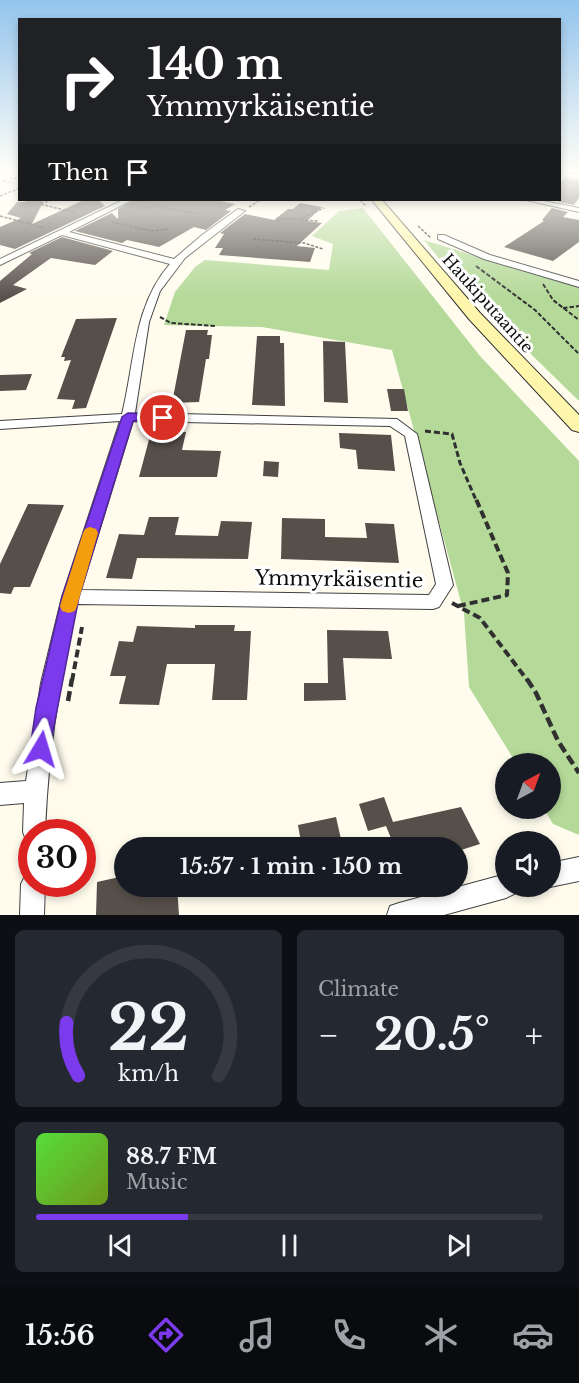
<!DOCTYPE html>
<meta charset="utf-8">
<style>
body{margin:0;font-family:"Libre Baskerville",serif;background:#242831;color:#f1f3f6;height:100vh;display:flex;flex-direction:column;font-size:22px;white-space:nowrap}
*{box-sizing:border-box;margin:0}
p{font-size:20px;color:#9ea1a6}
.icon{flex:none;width:33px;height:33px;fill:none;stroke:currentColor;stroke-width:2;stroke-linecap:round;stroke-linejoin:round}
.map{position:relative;height:915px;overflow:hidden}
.side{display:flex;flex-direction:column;gap:15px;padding:15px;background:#0d0f14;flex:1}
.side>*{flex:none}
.guide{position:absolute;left:18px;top:18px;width:543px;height:183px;border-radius:0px;box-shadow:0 3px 9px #0003;background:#202124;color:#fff;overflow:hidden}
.needle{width:39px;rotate:41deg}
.buttons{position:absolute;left:495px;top:753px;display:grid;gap:12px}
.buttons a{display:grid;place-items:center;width:66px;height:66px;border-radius:50%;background:#171b24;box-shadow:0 3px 9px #0003;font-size:30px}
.speed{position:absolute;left:18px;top:819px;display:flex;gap:12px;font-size:30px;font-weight:700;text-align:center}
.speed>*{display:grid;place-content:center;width:78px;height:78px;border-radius:50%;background:#171b24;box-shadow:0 3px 9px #0003;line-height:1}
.speed .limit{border:9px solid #d22;background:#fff;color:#111}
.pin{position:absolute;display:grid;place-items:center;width:51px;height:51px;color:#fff;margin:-26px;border:3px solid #fff;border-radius:50%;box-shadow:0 2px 6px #0007}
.me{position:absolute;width:66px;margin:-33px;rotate:7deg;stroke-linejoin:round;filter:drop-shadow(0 0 4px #0008)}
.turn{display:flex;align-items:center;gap:21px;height:126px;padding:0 30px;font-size:27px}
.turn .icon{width:78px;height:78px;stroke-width:2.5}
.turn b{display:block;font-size:42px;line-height:51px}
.then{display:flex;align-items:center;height:57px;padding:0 30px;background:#0003;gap:12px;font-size:22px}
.big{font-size:45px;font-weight:700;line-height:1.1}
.side .widget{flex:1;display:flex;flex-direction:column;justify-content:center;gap:9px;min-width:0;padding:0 21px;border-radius:9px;background:#242831}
.side .dial{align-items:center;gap:0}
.dial svg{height:156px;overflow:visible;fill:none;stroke:#363941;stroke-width:7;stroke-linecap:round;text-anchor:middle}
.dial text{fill:#f1f3f6;stroke:none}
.song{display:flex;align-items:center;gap:18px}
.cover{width:72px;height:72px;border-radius:9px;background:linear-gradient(135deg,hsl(110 70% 55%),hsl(80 70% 35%))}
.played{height:6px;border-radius:3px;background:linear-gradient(90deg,#7c3aed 30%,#363941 30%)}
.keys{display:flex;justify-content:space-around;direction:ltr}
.heat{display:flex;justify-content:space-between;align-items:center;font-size:33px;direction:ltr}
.side .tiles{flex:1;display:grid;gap:15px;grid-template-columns:1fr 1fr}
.widget:last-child{grid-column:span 2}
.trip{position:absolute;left:114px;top:837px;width:354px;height:60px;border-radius:30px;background:#171b24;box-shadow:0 3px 9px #0003;font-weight:700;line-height:60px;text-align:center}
.tab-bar{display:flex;height:96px;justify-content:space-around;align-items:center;background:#090b0e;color:#9ea1a6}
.tab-bar .icon{width:42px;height:42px}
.tab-bar .current{color:#7c3aed}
.tab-bar b{font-size:27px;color:#f1f3f6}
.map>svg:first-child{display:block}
.forest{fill:#b4d998}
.building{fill:#564f4a}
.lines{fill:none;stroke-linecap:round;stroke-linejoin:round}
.street-casing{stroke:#414141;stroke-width:2}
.secondary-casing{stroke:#303030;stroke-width:2}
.path-far4{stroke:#303030;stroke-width:1.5;stroke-dasharray:3 1.5;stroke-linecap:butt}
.path-far3{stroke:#303030;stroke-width:2;stroke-dasharray:4.5 2;stroke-linecap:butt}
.path-far2{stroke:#303030;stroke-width:3;stroke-dasharray:6 3;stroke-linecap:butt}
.path-far1{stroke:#303030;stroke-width:4;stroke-dasharray:8 4;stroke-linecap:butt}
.path{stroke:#303030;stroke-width:4.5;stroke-dasharray:10 4.5;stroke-linecap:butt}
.street{fill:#fff;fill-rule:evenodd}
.secondary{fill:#fef6aa;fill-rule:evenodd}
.route{fill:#7c3aed;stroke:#51269a;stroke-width:1.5}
.slow{fill:#f59e0b}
.labels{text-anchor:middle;stroke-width:6;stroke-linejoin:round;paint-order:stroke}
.far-street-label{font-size:16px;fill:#0e0e0e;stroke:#fff}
.street-label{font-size:20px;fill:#0e0e0e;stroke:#fff}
</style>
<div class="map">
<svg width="579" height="915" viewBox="0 0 579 915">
<rect width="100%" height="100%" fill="#fffcee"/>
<path class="forest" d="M363 208 480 356 579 461V835L553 824 544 809 550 808V764L516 763 469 687 464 613 392 350 262 327 164 325 175 292 195 267 205 260 329 270 333 244 312 236 339 211Z
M424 240 579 288V401L465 290Z"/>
<path class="building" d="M564 178 579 181V198L574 205 558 202 560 183Z
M27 200H44L32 224 84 200H99L105 206 15 249 0 245V227L21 218 7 214 17 202H25Z
M134 200H215L235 204 225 210 231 211 206 230 194 227 159 247 127 240 122 243 75 231 112 213 118 219V209Z
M300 203 322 207 307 221 322 223 297 246 315 248 310 262 219 255 223 248H215L224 234 220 233 245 214 274 220 288 209H293Z
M552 208 568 212 563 217 579 220V242L553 261 504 247 544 221 542 220Z
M62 237 113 251 95 265 51 258 13 285 27 289 0 303V281L32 254 29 253Z
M117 318 86 408 72 409 75 400 57 399 71 360 64 361 65 357H61L76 319Z
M186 330H208L207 335H212L209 359H206L199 402 172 403Z
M257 336H280V343H284L285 406 252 405Z
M323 341 345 342 348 403 324 402Z
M32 374 26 390 0 391V375Z
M387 389H404L408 411H391Z
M151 432H186L182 450 221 451 217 477H139Z
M339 433 391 435 395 471 358 469 356 450 340 448Z
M264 461 279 462 278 477 263 476Z
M28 504 64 505 30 587H14L11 594 0 593V564Z
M149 517H179L175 535 218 536 221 521 252 522 248 559 137 558 132 579 106 578 119 534 144 535Z
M282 518 325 519V537L367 538 365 523 394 524 399 563 281 559Z
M195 625H235L234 631H251L247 700H212L215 664H167L159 705 119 704 126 676H110L119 641 133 642 137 626 195 628Z
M327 630 388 631 392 659 343 658 346 700 304 701V683H328Z
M384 797 393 822 461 807 480 844 458 851V848H395L386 826 368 831 359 804Z
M336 817 343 848H302L298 825Z
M124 876V886H177L179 915H96L97 882Z"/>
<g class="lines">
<g class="street-casing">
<path id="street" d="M560 171 579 175V179L560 175Z
M123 200H132L69 232 174 259 202 235 238 209 245 211 185 258 160 291 149 322 135 413 397 419 417 434 453 585 439 607 433 609 77 604C59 679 48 755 45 832H32V842L26 840 23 832 24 803 0 805V783L26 781 41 683 62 597 120 421 0 429V421L122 414C135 362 133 306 170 264L62 235 0 265V259ZM133 421 390 426 405 436 436 584 429 595 81 590Z
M526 200H538L579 208V212Z
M438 235H444L490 255 579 281V287L484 259 438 239Z
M579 857V881L550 887 549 886 550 863Z
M32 873V884H45L44 915H20L21 884 25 876Z
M506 874V886H518L514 894 506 898 444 915H387L390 906 399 903Z"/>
</g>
<g class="secondary-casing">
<path id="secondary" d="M372 200H382L480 313 579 415V432L572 430 469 319Z"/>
</g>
<path class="path-far4" d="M10 178 20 179
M3 181 13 183
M0 196 20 188
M52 200 40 204 76 213
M360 200 366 206
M249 207 260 200
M142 208 158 206 199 214
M0 216 45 228
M301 220 318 221
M112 222 151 231 168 229
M277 222 280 219H300L324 208
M418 226 431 238
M253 239 304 243 323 249"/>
<path class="path-far3" d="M476 266 535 310 579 354
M543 284 553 300 579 320
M563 308 579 306
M160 317 171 323 215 326"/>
<path class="path-far2" d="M425 431 452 434 460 463 476 500"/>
<path class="path-far1" d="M452 603 480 618 528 681
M458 606 507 595 508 573 476 499
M72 681 82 627"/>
<path class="path" d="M527 679 536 693 558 741 579 773
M68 701 72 679"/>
<use href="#street" class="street"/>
<use href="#secondary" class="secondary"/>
</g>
<linearGradient id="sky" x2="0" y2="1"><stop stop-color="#93c4ed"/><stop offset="0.57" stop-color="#fffef7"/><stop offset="1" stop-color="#fffef7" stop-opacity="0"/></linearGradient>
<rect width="579" height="299" fill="url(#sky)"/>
<path class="route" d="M128 413 163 414 170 418 163 421H133L79 597 48 757 41 760 33 757 30 749 36 708 62 597 122 417Z"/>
<path class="slow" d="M90 527 96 529 98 533 77 606 75 611 69 613 62 611 60 606 83 533 85 529Z"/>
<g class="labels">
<g class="far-street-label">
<text transform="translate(488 303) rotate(48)" y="6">Haukiputaantie</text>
</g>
<g class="street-label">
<text transform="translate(339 579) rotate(1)" y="7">Ymmyrkäisentie</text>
</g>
</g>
</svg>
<div class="buttons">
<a><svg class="needle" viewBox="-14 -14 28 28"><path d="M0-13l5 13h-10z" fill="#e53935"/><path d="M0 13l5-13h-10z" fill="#9ea1a6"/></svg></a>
<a><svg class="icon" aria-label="sound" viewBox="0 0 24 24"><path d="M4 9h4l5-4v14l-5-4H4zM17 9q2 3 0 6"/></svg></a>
</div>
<div class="speed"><div class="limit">30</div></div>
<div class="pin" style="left:163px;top:418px;background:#d93025"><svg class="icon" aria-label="arrive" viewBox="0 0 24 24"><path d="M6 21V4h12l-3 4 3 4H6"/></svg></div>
<svg class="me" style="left:41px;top:749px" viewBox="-20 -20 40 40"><path d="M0-17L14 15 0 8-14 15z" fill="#7c3aed" stroke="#fff" stroke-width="4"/></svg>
<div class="trip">15:57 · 1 min · 150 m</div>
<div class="guide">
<div class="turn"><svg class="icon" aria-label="right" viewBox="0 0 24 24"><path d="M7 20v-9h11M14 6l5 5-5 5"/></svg><div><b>140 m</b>Ymmyrkäisentie</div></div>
<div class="then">Then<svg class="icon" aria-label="arrive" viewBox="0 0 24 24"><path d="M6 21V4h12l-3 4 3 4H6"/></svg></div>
</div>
</div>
<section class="side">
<div class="tiles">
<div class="widget dial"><svg viewBox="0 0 100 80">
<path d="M14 69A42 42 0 1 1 86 69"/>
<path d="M14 69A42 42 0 0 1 8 42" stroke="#7c3aed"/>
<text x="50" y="56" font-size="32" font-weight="700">22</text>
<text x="50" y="72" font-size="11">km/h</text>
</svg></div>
<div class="widget"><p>Climate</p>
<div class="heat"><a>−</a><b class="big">20.5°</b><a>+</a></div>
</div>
<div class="widget">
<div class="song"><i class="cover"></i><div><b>88.7 FM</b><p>Music</p></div></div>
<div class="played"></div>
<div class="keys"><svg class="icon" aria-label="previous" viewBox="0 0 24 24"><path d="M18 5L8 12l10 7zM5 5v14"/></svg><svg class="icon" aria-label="pause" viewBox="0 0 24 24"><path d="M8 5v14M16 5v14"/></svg><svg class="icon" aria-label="next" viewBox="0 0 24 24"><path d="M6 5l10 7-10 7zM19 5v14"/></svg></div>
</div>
</div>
</section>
<nav class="tab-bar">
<b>15:56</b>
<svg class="icon current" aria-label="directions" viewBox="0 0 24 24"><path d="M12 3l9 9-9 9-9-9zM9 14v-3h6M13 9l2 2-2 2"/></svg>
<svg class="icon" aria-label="music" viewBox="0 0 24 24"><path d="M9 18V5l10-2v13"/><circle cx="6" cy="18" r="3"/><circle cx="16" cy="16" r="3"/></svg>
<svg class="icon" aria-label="phone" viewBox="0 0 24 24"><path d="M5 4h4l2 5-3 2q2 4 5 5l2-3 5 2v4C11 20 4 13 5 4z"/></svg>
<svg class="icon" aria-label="climate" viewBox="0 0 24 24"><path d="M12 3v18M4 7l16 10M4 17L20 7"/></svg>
<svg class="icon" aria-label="car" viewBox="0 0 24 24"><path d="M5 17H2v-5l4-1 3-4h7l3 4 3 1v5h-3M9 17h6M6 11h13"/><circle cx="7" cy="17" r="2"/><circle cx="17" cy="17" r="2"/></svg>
</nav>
